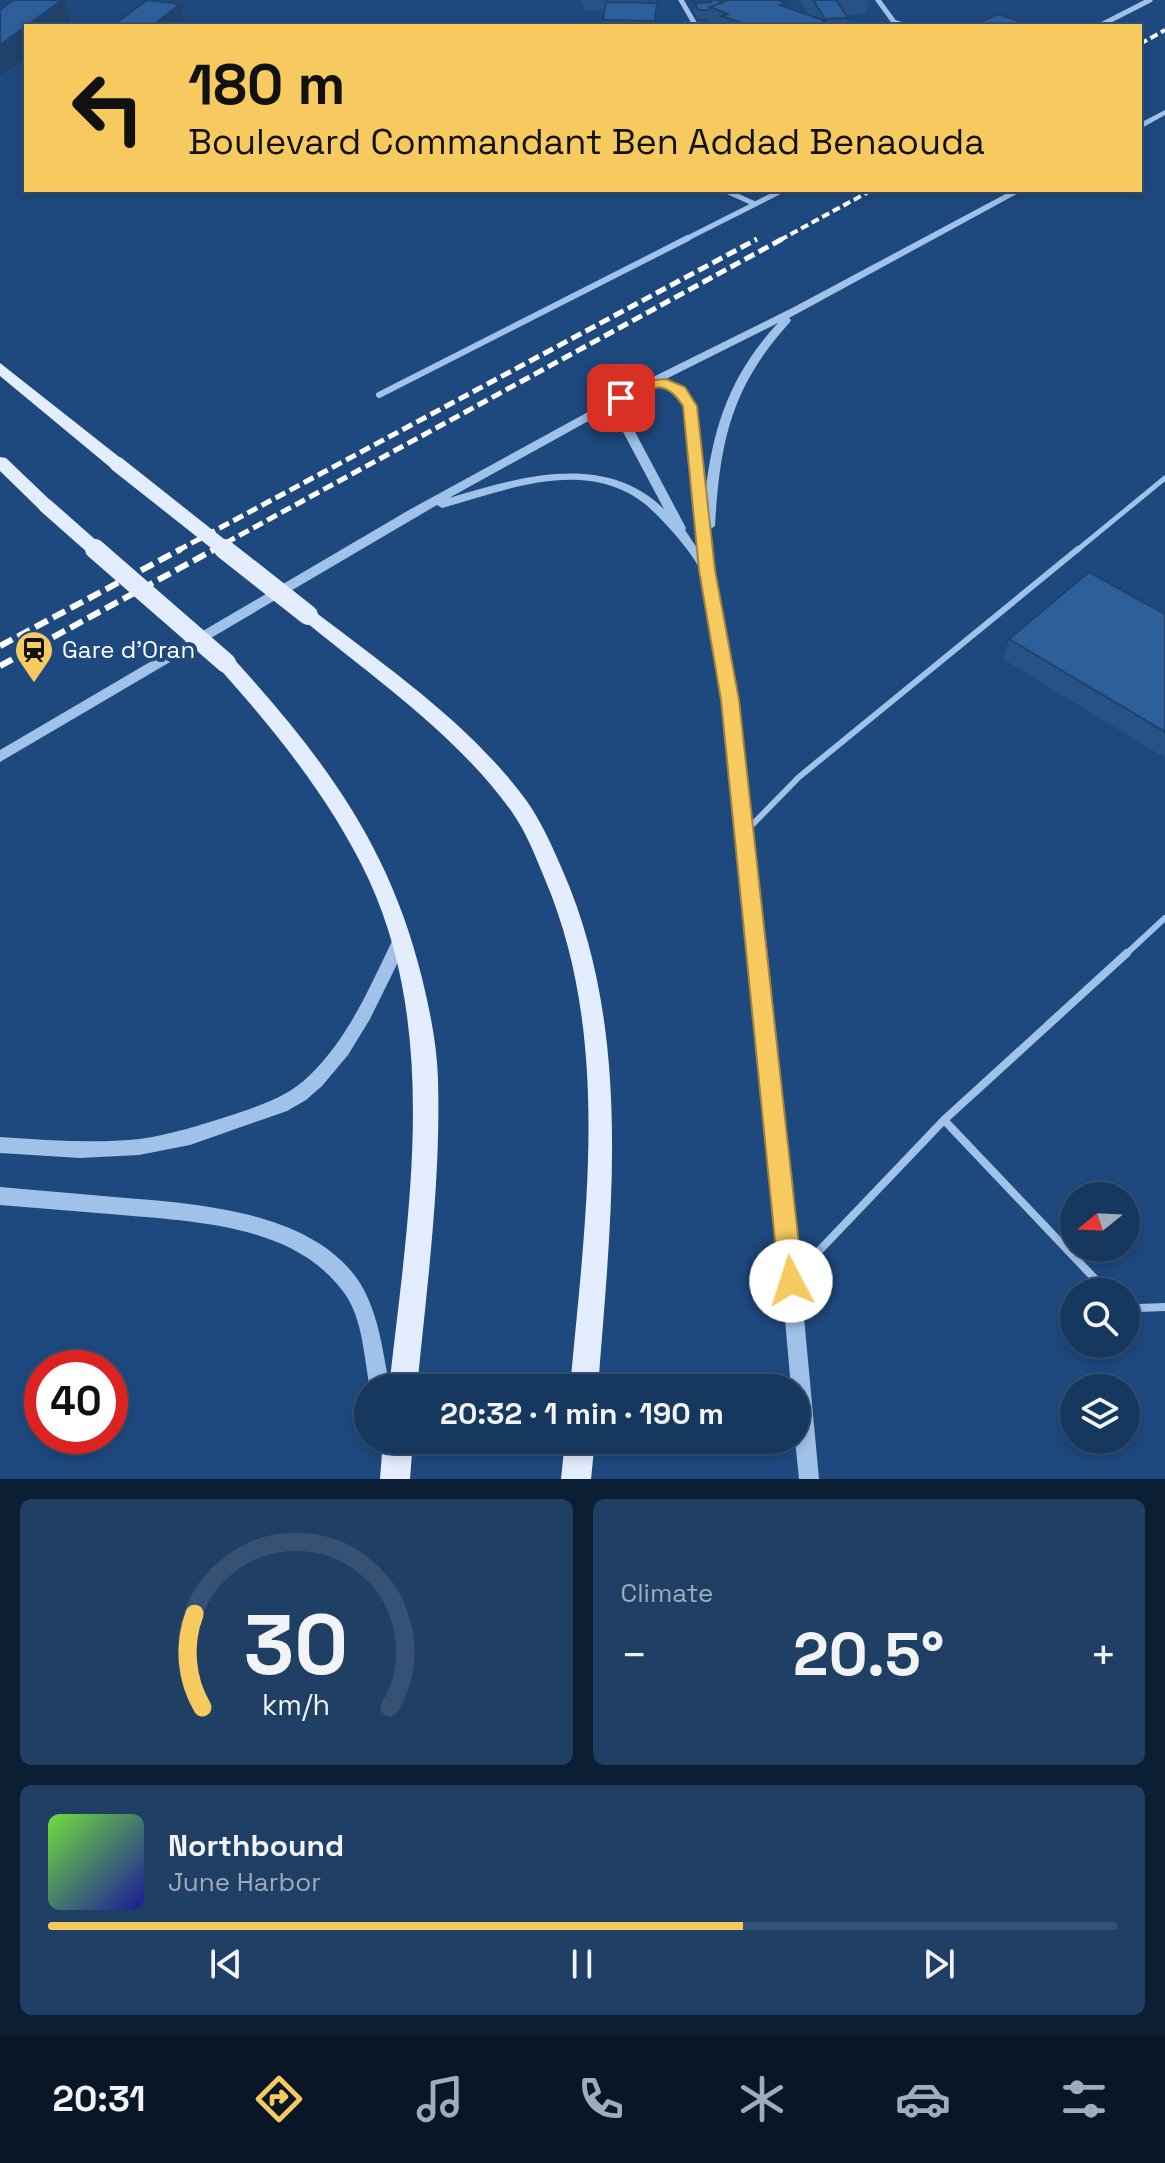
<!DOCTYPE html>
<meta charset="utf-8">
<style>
body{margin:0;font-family:"Space Grotesk",sans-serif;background:#1f3f64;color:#f1f3f6;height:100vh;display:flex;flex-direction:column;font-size:30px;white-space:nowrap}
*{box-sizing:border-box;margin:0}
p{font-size:26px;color:#9eacbc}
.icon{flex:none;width:44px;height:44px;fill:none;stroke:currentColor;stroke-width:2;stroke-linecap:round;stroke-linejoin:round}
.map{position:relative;height:1479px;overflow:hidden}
.side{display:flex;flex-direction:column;gap:20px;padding:20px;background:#0c1e34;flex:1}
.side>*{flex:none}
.guide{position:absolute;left:24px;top:24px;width:1118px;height:168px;border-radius:0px;box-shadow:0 4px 12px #0003,0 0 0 2px #355173;background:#f7ca5f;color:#111;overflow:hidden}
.needle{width:52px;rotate:252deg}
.controls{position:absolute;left:1060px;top:1182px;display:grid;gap:16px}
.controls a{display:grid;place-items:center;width:80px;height:80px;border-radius:50%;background:#16375e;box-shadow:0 4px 12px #0003,0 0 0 2px #355173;font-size:40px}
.speed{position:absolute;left:24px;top:1350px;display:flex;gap:16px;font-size:40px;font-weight:700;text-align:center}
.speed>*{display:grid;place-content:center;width:104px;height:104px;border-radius:50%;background:#16375e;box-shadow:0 4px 12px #0003,0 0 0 2px #355173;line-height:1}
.speed .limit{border:12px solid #d22;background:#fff;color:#111}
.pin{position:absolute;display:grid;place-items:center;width:68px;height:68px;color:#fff;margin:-34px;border-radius:16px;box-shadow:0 4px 12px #0006}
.me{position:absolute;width:88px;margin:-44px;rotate:355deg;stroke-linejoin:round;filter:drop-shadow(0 0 6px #0008)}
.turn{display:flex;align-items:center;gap:28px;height:168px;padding:0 32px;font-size:36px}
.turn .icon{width:104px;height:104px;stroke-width:2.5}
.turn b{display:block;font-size:56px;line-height:68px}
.big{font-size:60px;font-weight:800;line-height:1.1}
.side .tile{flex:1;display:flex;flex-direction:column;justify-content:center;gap:12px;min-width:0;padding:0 28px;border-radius:12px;background:#1f3f64}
.side .dial{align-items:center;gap:0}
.dial svg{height:208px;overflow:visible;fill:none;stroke:#355173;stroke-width:7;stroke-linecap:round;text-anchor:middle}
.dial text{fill:#f1f3f6;stroke:none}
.song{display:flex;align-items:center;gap:24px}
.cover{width:96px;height:96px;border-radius:12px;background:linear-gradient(135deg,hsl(100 70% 55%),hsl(240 70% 35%))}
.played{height:8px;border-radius:4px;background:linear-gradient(90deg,#f7ca5f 65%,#355173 65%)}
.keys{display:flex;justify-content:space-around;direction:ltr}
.heat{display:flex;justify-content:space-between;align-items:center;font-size:44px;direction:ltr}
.side .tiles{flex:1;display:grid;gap:20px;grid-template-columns:1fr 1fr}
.tile:last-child{grid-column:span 2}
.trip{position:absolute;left:354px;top:1374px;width:456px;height:80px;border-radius:40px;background:#16375e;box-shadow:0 4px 12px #0003,0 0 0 2px #355173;font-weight:800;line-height:80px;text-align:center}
.tab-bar{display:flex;height:128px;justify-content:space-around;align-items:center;background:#091626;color:#9eacbc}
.tab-bar .icon{width:56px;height:56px}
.tab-bar .active{color:#f7ca5f}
.tab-bar b{font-size:36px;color:#f1f3f6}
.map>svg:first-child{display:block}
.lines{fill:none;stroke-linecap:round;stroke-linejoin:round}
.service-far2{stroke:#a0c1e8;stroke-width:5}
.service-far1{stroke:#a0c1e8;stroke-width:6}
.service{stroke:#a0c1e8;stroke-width:8}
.minor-far1{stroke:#a0c1e8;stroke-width:5}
.minor{stroke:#a0c1e8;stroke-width:6}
.tertiary{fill:#a0c1e8;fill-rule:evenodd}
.primary{fill:#e3edfe;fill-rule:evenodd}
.rail-far2{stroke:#fff;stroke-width:4;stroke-dasharray:8 4;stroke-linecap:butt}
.rail-far1{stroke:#fff;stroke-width:5;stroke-dasharray:11 5;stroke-linecap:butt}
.rail{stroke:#fff;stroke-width:6;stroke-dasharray:14 6;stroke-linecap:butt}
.primary-bridge-far1{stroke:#e3edfe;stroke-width:15}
.primary-bridge{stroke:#e3edfe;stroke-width:20}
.wall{fill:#275285}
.shaded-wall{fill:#20426c}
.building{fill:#2d5f9b;stroke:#20426c;stroke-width:2}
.route{fill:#f7ca5f;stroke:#a1833e;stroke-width:2}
.labels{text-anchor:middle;stroke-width:8;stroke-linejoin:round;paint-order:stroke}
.poi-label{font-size:24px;fill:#fff;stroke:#1e497e;text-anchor:start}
</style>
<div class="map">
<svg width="1165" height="1479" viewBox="0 0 1165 1479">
<rect width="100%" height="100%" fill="#1e497e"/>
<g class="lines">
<path class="service-far2" d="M1076 551 1165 478"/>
<path class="service-far1" d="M749 828 799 777 1078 549
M1125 955 1165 918"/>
<path class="service" d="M944 1120 1096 1280 1114 1292
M796 1275 944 1120 1127 953
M1126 1300 1138 1308 1165 1307"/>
<path class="minor-far1" d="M681 0 696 26
M878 0 894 22 906 26
M1099 26 1150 0
M724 190 755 204
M684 240 783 190"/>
<path class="minor" d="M379 395 688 238"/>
<path class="tertiary" d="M1165 110V115L1140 129V123Z
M1013 190H1024L789 318 791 320 790 322C731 387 720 441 715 526L709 530C715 588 729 645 737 703 772 961 795 1220 819 1479H799L795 1440 796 1388H791C776 1213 759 1038 741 863 733 788 726 714 713 640 709 619 708 595 702 574 696 556 661 517 645 504 585 457 507 490 442 508L437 505 0 762V750L409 510 643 382 794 307ZM778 323C730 375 713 426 705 495L695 406 677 384 660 382ZM650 387 670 389 685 406 699 551 685 530 686 528 634 430C632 412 638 401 650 387ZM630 398 623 410 622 430 664 509C604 451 520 477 449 498Z
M401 933 407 935 409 940 370 1019 348 1055 322 1086 306 1100 287 1111 190 1145 139 1155 80 1158 0 1153V1137C47 1140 94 1144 140 1139 173 1134 204 1124 235 1114 262 1105 289 1096 310 1075 350 1036 371 984 395 935Z
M0 1187C34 1190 69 1193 103 1196 184 1203 311 1207 360 1283 379 1314 383 1353 390 1388H370C364 1358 363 1320 345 1294 296 1225 198 1222 122 1215 81 1212 41 1208 0 1205Z"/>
<path class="primary" d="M0 363 123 460 125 464 123 468H111L0 376Z
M0 457 6 458 52 502 54 506 52 510H40L0 471Z
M308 609 314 611C388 668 470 724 526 800 541 821 552 846 562 869 634 1032 611 1215 598 1388H570C585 1221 613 1037 544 877 535 855 526 832 512 812 457 735 374 678 302 619L299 615Z
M226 656 233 658C324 759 389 844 422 978 430 1011 437 1045 438 1079 441 1182 427 1286 417 1388H389C407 1223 441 1037 369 880 332 801 277 733 219 668L216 663 219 658Z
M383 1440H413L410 1479H380Z
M565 1440H595L591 1479H561Z"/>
<path class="rail-far2" d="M1140 44 1165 30
M780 240 872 190"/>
<path class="rail-far1" d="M177 551 757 239
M211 551 784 238"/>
<path class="rail" d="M0 646 181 549
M0 666 215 549"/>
<path class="primary-bridge-far1" d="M117 464 227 551
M46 506 97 551"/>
<path class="primary-bridge" d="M95 549 226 663
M224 549 308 615"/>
</g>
<path class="wall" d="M581 0H656V3H657L656 26H603L604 10 585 11Z
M705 0H779L786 7 810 16 800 0H868L866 14 846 15 848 18 847 26H708L709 19H698L694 12 695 3H705Z
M1165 614V758L1003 659 1009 639Z"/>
<path class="shaded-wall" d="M62 0H65L71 23 67 26H26Z
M180 4 183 21 177 26H152Z
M26 26V57L0 76V45Z"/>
<path class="building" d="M14 0H62L0 45V10Z
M147 0 180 4 152 26H112Z
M709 0H719L721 3 710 7 709 10H698L695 3 711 2Z
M728 0H779L786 2 780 5 826 21 815 26H749L722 16 728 14 710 7Z
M813 0H836L848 18 825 19Z
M606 2 657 3 655 21 603 20Z
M998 14 1032 26H971Z
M589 22 599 26H577Z
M1089 572 1165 614V732L1009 639Z"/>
<path class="route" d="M666 379 685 387 697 406 715 570 739 700 803 1281 800 1290 791 1293 782 1290 779 1281 721 700 699 570 683 406C661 372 648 394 621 402L614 398 642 381Z"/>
<defs>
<g id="station-pin" transform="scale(2)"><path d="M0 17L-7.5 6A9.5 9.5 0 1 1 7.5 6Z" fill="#f7ca5f" stroke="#1e497e"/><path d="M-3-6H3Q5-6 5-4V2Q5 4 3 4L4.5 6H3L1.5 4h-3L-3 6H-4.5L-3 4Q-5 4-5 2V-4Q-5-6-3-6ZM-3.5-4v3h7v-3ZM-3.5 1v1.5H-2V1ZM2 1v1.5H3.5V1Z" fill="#111"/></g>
</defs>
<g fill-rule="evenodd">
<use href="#station-pin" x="34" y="650"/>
</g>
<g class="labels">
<g class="poi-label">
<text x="62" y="658">Gare d'Oran</text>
</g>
</g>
</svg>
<div class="controls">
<a><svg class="needle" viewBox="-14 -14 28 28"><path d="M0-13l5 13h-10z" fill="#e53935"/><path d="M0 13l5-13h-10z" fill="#9eacbc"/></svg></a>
<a><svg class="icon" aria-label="search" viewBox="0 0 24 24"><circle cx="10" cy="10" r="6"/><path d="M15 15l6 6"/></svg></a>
<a><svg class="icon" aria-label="layers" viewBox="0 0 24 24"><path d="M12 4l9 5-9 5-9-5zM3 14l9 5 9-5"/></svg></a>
</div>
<div class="speed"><div class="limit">40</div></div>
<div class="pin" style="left:621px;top:398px;background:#d93025"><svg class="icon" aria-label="arrive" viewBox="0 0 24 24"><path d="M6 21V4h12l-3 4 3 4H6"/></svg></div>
<svg class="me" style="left:791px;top:1281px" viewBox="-20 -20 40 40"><circle r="19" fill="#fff"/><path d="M0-13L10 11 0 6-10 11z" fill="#f7ca5f"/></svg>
<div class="trip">20:32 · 1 min · 190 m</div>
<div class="guide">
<div class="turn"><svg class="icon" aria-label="left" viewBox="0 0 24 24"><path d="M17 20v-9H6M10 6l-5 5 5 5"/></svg><div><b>180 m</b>Boulevard Commandant Ben Addad Benaouda</div></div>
</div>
</div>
<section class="side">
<div class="tiles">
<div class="tile dial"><svg viewBox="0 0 100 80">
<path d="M14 69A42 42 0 1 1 86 69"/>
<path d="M14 69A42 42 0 0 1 11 33" stroke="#f7ca5f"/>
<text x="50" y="56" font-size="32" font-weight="700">30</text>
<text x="50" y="72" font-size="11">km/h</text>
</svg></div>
<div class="tile"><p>Climate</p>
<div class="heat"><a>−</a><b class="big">20.5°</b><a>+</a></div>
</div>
<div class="tile">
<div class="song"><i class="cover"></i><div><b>Northbound</b><p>June Harbor</p></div></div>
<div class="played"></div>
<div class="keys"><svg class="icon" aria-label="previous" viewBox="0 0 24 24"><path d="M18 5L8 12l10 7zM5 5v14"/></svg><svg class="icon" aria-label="pause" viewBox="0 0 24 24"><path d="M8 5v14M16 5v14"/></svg><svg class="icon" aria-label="next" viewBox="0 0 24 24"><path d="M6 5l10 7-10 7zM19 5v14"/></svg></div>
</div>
</div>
</section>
<nav class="tab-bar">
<b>20:31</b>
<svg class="icon active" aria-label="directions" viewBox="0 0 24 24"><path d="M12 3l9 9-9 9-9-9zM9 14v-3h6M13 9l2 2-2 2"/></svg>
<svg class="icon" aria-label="music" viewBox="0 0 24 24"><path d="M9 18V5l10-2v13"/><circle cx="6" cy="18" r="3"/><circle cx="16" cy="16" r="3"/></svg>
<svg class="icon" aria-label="phone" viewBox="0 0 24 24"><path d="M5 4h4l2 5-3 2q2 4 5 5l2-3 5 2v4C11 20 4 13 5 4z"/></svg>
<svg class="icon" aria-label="climate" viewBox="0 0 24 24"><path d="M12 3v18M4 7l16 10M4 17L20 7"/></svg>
<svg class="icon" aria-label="car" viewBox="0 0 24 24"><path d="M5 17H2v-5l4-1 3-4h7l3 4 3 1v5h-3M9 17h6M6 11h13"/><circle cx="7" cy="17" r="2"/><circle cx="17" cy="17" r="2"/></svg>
<svg class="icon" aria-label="filters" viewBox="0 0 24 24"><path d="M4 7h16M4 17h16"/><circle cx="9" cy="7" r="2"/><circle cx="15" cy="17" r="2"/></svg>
</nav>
